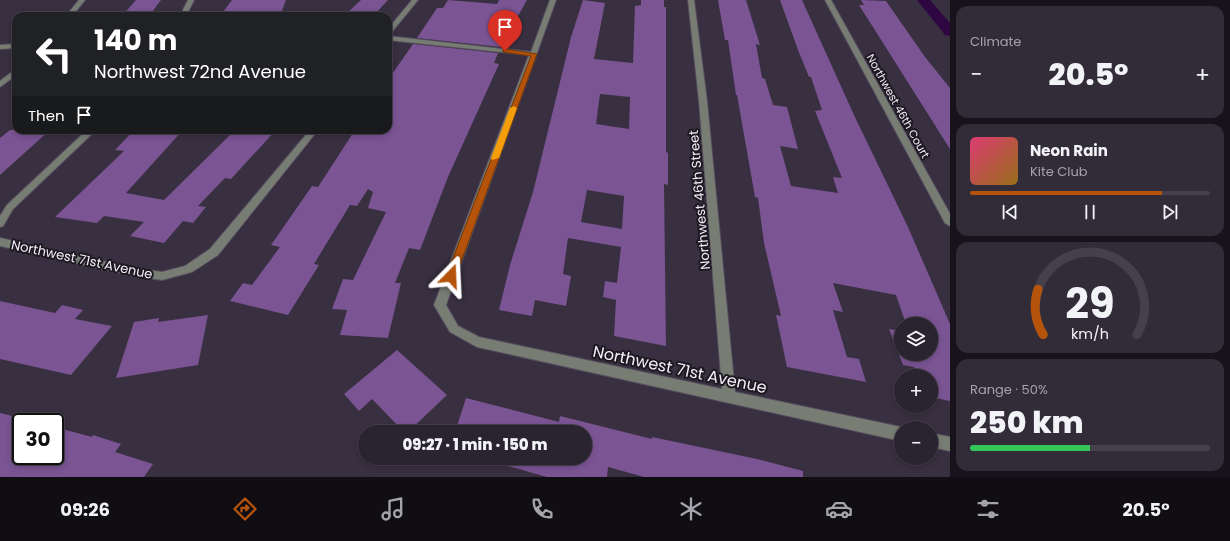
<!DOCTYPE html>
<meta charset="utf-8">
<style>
body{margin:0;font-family:Poppins,sans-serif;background:#322b38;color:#f1f3f6;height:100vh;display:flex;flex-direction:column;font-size:15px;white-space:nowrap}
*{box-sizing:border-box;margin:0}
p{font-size:13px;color:#a5a4ab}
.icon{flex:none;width:22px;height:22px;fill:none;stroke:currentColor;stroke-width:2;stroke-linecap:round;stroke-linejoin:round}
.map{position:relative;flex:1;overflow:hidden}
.drawer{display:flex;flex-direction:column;gap:6px;padding:6px;background:#17131a;width:280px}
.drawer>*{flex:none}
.hud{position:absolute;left:12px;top:12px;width:380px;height:122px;border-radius:12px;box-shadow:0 2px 6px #0003,0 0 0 1px #46404c;background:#202124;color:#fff;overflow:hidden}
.buttons{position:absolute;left:894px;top:317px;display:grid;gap:8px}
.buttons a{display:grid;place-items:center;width:44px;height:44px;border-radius:50%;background:#2a2330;box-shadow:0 2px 6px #0003,0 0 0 1px #46404c;font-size:20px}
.speed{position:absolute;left:12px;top:413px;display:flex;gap:8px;font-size:20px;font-weight:700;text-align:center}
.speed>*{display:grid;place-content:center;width:52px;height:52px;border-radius:50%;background:#2a2330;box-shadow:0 2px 6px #0003,0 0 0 1px #46404c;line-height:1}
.speed .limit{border:2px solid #111;border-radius:6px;background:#fff;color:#111}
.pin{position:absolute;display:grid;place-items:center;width:34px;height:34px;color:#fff;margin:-41px -17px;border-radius:50% 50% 50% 0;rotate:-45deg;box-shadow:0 0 4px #0007}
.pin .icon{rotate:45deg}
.me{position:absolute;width:44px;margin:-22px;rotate:21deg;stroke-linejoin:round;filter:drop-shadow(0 0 3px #0008)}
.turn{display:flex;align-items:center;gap:14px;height:84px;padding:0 16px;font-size:18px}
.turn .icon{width:52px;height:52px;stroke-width:2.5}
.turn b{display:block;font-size:28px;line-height:34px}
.then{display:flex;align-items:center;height:38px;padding:0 16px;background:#0003;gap:8px;font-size:15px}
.big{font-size:30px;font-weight:800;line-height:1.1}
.drawer .card{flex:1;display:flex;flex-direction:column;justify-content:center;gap:6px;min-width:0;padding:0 14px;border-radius:12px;background:#322b38}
.drawer .dial{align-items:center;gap:0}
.dial svg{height:104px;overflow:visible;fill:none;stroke:#46404c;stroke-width:7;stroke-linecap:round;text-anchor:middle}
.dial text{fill:#f1f3f6;stroke:none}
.song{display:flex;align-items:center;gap:12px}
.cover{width:48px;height:48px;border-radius:6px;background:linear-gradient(135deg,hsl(340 70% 55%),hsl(40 70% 35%))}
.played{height:4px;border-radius:2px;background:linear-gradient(90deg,#b45309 80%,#46404c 80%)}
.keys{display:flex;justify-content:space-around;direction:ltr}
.heat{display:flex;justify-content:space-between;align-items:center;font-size:22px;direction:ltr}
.charge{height:6px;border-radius:3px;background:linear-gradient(90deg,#34c759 50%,#46404c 0)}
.trip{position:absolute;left:358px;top:425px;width:234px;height:40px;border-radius:20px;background:#2a2330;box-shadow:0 2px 6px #0003,0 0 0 1px #46404c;font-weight:800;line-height:40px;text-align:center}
.dock{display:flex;height:64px;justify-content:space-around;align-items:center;background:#110e13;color:#a5a4ab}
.dock .icon{width:28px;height:28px}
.dock .on{color:#b45309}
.dock b{font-size:18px;color:#f1f3f6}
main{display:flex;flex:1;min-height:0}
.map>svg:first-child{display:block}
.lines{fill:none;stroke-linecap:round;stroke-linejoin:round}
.canal{fill:#2e0642;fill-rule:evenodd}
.building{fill:#7a5493;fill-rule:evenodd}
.minor-casing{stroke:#564e5e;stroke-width:2}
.minor{fill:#787d74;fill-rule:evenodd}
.route{fill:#b45309;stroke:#753606}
.slow{fill:#f59e0b}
.labels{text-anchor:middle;stroke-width:4;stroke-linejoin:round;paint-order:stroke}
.far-street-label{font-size:11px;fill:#f5eefa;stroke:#1d1921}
.street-label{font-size:13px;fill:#f5eefa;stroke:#1d1921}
.near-street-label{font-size:16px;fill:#f5eefa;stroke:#1d1921}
</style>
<main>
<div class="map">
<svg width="950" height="477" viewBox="0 0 950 477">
<rect width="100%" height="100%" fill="#382f40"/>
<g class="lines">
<path class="canal" d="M917 0H930L950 23V36L945 35Z"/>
</g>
<path class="building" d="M136 0H161L149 16H122Z
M232 0H286L280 16H220Z
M361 0H388L373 16H344Z
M448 0 497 4 499 0H527L501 47 417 38 437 8H443Z
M583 0 605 3 594 59 633 63 635 6 641 5V0H664V7H666V152L668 153V185L664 184 666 346 614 336 616 300 603 297 605 281 617 283 621 247 568 238 563 274 571 276 566 306 535 300 532 316 499 310 510 265 533 192 571 37ZM600 94 630 97 629 129 596 124ZM587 190 624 196 622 229 581 222Z
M718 0H746L760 45 756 44 762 78 765 79 773 105 787 107 798 149 780 146 791 186 838 193 833 177 842 178 815 111 822 110 811 77H809L798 50 780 0H802L854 115 908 227 950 324V401L931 397V376H917L914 367 903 365 889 329 901 331V354H931V324H906L896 295 833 283 843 312 833 310 847 357 859 359 866 382 787 367 776 315 781 316 764 243 758 198 755 197 737 95H736L728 40H725Z
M861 0 886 1 925 57 950 88V149L859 5H864Z
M413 44 498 53 494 63 499 64 448 177 420 250 409 248 395 283H401L388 338 340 335 347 310 332 309 343 279 353 280 386 212 368 208 373 192 368 189 357 206 350 205 314 264 319 265 288 315 230 301 243 283 252 285 280 247 271 245 312 186 318 187 355 130H388V80Z
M10 130H50L0 175V138Z
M134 130H183L126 193 164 200 235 130H276L231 179 225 178 198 206 206 207 193 223 183 221 164 243 130 236 144 222 104 216 97 223 55 217 124 151 115 150Z
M0 301 55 313 62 305 83 310 75 319 112 326 71 375 0 359Z
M208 315 198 365 116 378 134 322 159 318 158 322Z
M397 350 447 395 408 432H404L372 399 359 411 344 394Z
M466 398 559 422 560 416 652 439V437L757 459 803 471V477H644L608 467 607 477H547L479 458H585V432H455Z
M0 413 21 418V456H55V427L92 437 93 435 121 444 115 452 153 464 144 477H0Z"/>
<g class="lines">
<g class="minor-casing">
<path id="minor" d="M79 0H85L72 16H66Z
M188 0H194L186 16H180Z
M412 0H418L390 34 388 35V29Z
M550 0H556L446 305 458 326 479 337 722 389 699 101 688 0H694L707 101 735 392 901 427 903 428H901V441L477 347 450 332 434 305 529 55 388 40V36L531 52Z
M825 0H831L950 214V226L945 223Z
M16 44V48L0 49V45Z
M16 69V75L0 87V81Z
M87 130H96L13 209 3 226 0 227V216L7 205Z
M310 130H318L218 255 192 272 162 280 134 276 0 246V238L134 268 162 272 185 266 210 249Z
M931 433 950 437V451L931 447Z"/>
</g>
<use href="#minor" class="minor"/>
</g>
<path class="route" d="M505 49 537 54 456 276 451 279 446 276 531 56 503 52V50Z"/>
<path class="slow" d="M514 106 517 108 499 158 492 160 491 158 510 108Z"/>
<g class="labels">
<g class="far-street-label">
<text transform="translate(898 106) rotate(61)" y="4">Northwest 46th Court</text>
</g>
<g class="street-label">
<text transform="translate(699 200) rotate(-95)" y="5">Northwest 46th Street</text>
<text transform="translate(82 259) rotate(12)" y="5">Northwest 71st Avenue</text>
</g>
<g class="near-street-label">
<text transform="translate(680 369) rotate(12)" y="6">Northwest 71st Avenue</text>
</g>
</g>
</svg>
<div class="buttons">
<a><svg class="icon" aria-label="layers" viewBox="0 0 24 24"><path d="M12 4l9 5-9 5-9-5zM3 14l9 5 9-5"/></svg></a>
<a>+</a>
<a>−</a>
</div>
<div class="speed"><div class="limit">30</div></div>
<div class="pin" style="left:505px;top:51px;background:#d93025"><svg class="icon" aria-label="arrive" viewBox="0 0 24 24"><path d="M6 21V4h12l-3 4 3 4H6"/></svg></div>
<svg class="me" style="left:451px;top:276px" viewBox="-20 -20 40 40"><path d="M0-17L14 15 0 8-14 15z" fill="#b45309" stroke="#fff" stroke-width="4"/></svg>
<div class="trip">09:27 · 1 min · 150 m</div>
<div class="hud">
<div class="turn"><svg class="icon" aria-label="left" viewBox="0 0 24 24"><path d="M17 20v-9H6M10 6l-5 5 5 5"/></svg><div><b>140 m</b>Northwest 72nd Avenue</div></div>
<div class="then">Then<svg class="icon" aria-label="arrive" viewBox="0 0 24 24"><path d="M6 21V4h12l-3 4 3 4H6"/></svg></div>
</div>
</div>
<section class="drawer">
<div class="card"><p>Climate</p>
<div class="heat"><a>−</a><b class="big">20.5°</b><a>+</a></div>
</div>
<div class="card">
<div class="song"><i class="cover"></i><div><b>Neon Rain</b><p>Kite Club</p></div></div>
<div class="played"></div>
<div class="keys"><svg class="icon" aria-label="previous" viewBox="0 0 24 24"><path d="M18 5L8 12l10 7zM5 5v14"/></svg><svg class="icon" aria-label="pause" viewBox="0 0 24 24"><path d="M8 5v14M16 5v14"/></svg><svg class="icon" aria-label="next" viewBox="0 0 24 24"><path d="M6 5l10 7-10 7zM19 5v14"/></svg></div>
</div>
<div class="card dial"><svg viewBox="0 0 100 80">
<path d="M14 69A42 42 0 1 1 86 69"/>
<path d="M14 69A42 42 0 0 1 10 34" stroke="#b45309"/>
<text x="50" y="56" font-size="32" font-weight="700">29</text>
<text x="50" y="72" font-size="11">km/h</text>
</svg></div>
<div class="card"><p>Range · 50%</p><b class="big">250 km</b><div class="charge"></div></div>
</section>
</main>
<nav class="dock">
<b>09:26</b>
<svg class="icon on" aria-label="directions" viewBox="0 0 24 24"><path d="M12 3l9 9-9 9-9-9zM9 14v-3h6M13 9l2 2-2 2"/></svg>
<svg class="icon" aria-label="music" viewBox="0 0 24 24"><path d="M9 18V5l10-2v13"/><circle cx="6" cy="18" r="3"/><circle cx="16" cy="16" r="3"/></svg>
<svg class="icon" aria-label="phone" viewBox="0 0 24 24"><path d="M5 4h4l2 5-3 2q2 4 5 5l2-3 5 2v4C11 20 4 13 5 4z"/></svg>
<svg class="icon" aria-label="climate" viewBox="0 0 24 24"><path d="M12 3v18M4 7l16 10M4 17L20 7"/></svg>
<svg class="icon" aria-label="car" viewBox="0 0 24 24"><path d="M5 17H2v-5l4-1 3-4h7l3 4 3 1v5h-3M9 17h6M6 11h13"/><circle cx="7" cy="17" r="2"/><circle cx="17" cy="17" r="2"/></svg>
<svg class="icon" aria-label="filters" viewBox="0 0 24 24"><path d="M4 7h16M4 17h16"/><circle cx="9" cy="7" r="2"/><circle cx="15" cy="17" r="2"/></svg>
<b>20.5°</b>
</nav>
